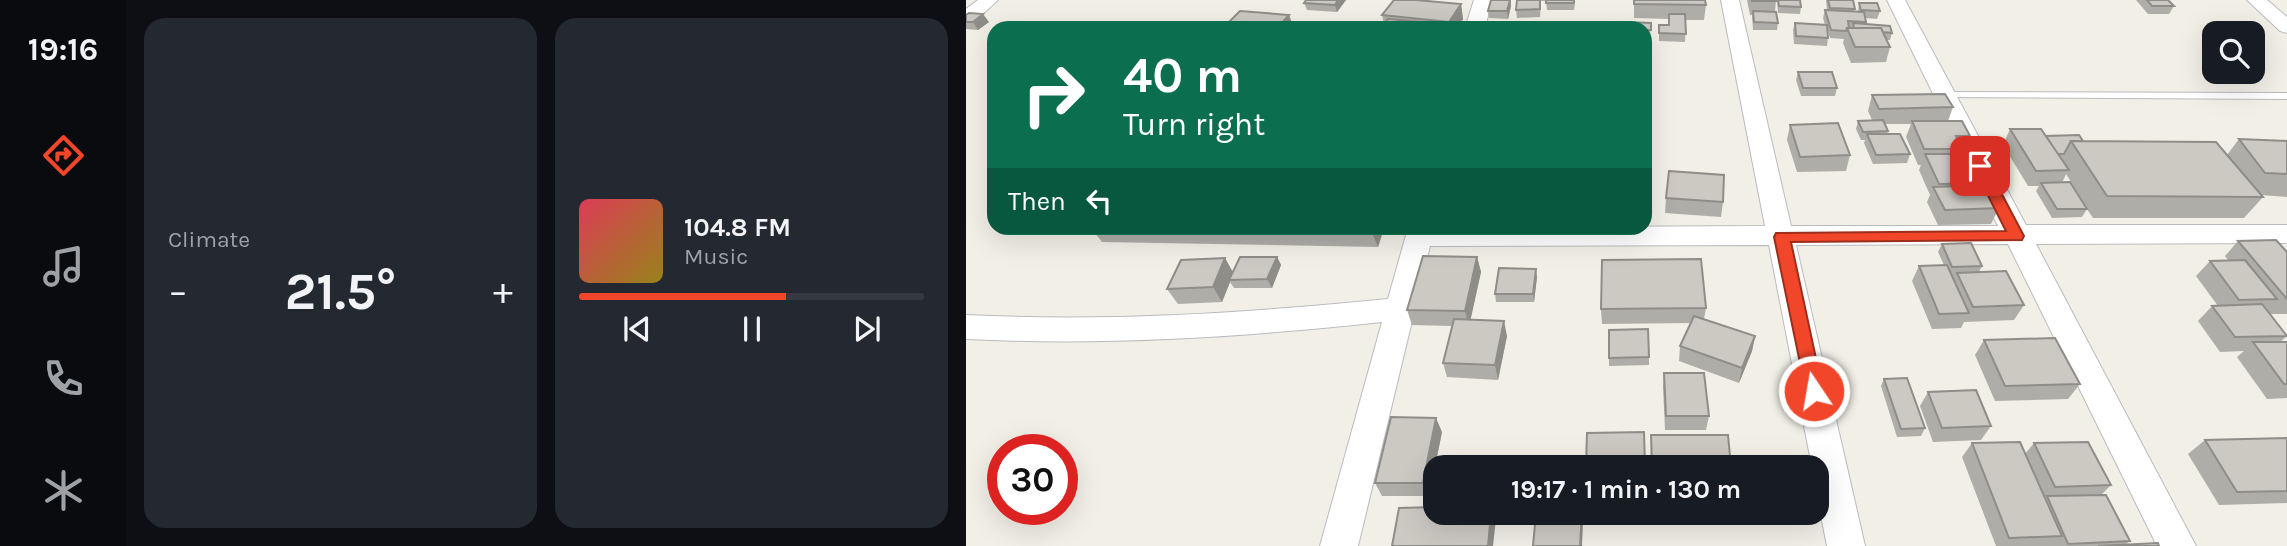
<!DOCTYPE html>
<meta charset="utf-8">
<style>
body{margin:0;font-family:Karla,sans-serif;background:#242831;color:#f1f3f6;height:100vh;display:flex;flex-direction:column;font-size:26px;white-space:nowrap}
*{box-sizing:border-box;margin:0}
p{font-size:23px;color:#9ea1a6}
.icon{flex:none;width:38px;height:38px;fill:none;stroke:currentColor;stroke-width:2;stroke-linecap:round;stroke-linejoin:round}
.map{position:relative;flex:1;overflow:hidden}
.details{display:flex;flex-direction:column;gap:18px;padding:18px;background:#0d0f14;width:840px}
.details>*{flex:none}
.banner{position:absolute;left:21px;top:21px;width:665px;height:214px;border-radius:21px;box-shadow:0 7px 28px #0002;background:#0b6e4f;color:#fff;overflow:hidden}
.fabs{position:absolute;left:1236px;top:21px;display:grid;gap:14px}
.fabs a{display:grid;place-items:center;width:63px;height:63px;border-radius:14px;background:#171b24;box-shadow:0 7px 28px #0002;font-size:35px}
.speed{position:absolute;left:21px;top:434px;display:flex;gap:14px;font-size:35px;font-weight:700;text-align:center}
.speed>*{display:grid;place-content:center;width:91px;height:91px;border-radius:50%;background:#171b24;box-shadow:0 7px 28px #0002;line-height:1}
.speed .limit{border:10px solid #d22;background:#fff;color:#111}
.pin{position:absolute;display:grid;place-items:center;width:60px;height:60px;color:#fff;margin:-30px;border-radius:14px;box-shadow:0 4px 10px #0006}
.me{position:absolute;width:77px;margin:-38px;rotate:348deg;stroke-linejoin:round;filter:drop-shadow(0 0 5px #0008)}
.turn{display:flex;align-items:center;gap:24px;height:147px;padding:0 21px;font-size:32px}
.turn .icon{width:91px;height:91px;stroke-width:2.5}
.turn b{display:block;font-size:49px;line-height:60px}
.then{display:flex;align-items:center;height:66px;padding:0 21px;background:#0003;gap:14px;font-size:26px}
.big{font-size:52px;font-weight:700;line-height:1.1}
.details .widget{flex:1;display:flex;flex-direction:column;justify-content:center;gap:10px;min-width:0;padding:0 24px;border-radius:21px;background:#242831}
.song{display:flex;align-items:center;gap:21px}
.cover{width:84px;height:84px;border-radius:10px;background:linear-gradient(135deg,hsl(350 70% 55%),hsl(50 70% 35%))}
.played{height:7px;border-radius:4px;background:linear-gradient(90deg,#f2462b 60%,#363941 60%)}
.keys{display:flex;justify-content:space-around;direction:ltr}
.heat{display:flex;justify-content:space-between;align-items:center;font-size:38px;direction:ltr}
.details .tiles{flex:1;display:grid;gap:18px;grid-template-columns:repeat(2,1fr)}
.trip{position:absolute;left:457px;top:455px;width:406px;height:70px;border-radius:21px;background:#171b24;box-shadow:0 7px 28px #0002;font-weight:700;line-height:70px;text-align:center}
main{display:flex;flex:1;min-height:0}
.dock{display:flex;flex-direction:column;width:126px;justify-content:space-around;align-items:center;background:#090b0e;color:#9ea1a6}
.dock .icon{width:49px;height:49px}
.dock .active{color:#f2462b}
.dock b{font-size:32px;color:#f1f3f6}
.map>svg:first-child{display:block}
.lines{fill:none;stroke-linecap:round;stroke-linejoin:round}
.lane-casing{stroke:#b9bbc0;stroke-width:2}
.street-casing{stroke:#b9bbc0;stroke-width:2}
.lane{fill:#fff;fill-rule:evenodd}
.street{fill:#fff;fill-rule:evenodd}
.wall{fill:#afada8;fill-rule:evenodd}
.shaded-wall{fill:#8f8d88}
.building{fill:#ccc9c3;stroke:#8f8d88;stroke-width:2}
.route{fill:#f2462b;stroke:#9d2e1c;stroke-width:2}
</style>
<main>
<nav class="dock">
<b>19:16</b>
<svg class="icon active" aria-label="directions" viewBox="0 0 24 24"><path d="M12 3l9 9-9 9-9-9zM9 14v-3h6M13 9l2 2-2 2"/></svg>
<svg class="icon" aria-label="music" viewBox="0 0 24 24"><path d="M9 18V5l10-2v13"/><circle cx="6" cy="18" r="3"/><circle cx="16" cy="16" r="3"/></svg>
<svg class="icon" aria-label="phone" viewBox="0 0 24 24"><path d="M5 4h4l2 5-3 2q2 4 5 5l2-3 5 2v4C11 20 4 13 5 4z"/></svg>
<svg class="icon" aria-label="climate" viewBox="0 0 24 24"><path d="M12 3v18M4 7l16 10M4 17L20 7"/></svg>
</nav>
<section class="details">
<div class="tiles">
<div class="widget"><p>Climate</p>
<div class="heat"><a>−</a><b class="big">21.5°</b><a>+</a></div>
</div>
<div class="widget">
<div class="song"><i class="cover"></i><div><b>104.8 FM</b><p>Music</p></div></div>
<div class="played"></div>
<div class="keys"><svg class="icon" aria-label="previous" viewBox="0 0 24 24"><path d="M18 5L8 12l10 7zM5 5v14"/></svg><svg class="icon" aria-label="pause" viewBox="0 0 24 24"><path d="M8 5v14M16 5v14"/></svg><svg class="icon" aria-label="next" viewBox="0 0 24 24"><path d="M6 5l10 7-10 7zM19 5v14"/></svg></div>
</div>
</div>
</section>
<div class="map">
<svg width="1321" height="546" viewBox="0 0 1321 546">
<rect width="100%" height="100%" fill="#f1efe6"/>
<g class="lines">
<g class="lane-casing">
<path id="lane" d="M978 92 1321 93V99L974 97 973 95Z"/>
</g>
<g class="street-casing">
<path id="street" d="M12 0H32L7 23 0 25V9Z
M508 0H526L519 28H499Z
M755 0H773L825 226H1032L921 0H939L1060 225H1321V243L1070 244 1230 546H1191L1042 244 830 245 899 546H861L850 491V467H846L803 245 464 246 392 546H354L416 322C277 337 139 346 0 339V315C142 322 281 313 422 299L442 228 799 226Z
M1281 0H1301L1321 17V33L1314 31Z"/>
</g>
<use href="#lane" class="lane"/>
<use href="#street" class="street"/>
</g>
<path class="wall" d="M340 0H380L371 12 341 10 338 3Z
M525 0H545V6L542 19 523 18 522 11Z
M551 0H609V4L608 10H581L580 1H575L574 17 551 18 550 10Z
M668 0 740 5 738 20H720L719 42 693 41V25H703V19L668 18Z
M781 0H810L809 12 812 23 811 30H787L786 15H784Z
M811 0H834L835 7 834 14 812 13Z
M860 0H887L889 9 888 12H892L893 3 914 11 911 19 899 18V24L926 33 924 40H921L924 47 920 62 885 63 877 43 878 39 864 38 862 32V38L861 46 828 44 827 30 829 23 859 25 857 18 859 10H861Z
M1170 0H1202L1208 6 1203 14H1182Z
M495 4 497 19 492 28H415L418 24 416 15Z
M0 15 23 22 12 30 0 29Z
M685 23 684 38H679V28Z
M832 72 871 88 869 96H835L830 80Z
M906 95 987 107 982 121 1004 136 997 152H995L994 154 1015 183 1014 185 1033 208 1025 224 972 225 961 202 964 195 953 170 955 165H952L940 137 945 124H919L922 131 921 134 944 154 941 163 907 164 898 143 899 140H895L890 129 892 121 906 120 902 111Z
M824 125 884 155 880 171 831 172 821 140Z
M1044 129 1080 136 1117 141 1261 155 1273 139 1321 141V197L1295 195 1297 197 1278 218H1127L1121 209 1116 217 1086 218 1070 191 1073 186H1062L1037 145ZM1100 174 1121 208 1096 183Z
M700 198 757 202 755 217 699 213Z
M125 228H418L412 247 136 242Z
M1272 241 1321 252V314H1305L1321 336 1314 342H1321V398L1301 399 1271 357 1278 351 1254 352 1232 321 1246 306H1252L1230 276 1244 261 1262 260 1259 256Z
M976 244 1016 266 1013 272 1058 305 1048 320 998 322 995 328 966 329 946 281 953 266 978 265 972 252Z
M311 257 315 265 306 288H268L264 282 256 302 212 304 201 289 259 258 266 272Z
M511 257 515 272 504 320 541 336 532 380 481 377 477 363 486 326 446 325 441 310Z
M571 277 568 302H530L529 294Z
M740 308 738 319 789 336 786 351 773 383 713 361 714 346 725 323 636 324 635 309Z
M643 330 683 357V365L643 366Z
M1018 340 1114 384 1102 399 1029 401 1009 355Z
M698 373 743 416 740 430H699L697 387Z
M918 379 959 428 955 436 931 437 915 386Z
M962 392 1025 426 1015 440 967 442 954 406Z
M476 432 463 496H416L409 483Z
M1321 438V503L1253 505 1222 454 1239 440Z
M1006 443 1059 454 1068 443 1145 485 1135 495 1164 541 1159 545 1193 546H1030L996 457Z
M619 513H680V516L620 517Z
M686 513H767L766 517 686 516Z"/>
<path class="shaded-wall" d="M372 0H380L371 12 369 5Z
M544 0 545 6 542 19 541 11Z
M495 4 497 19 492 28H485L483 22Z
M17 14 23 22 12 30 7 22Z
M323 15 328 28H311Z
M404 228H418L412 247Z
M311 257 315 265 306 288 301 279Z
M511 257 515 272 503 327 499 311Z
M259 258 268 274 263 280 264 282 256 302 247 287Z
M570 269 571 277 568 302 567 294Z
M538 321 541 336 532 380 529 365Z
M789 336 786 351 773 383 776 368Z
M470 418 476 432 463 496 457 483Z
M525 513H528L530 519 527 546H522Z
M616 513 617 521 616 546H614Z"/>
<path class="building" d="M340 0H372L369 5 338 3Z
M428 0H450L495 4 483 22 416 15Z
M525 0H544L541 11H522Z
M551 0H574V9L550 10Z
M580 0H608V3H580Z
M668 0H739L740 5 668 4Z
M786 0H810V1H786Z
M812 0H834L835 7 813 6Z
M862 0H887L889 9 864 8Z
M1181 0H1202L1208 6H1186Z
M893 3H911L914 11 895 10Z
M859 10 898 12 900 22 882 21 883 28H881L880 31 865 30Z
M274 11 323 15 311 28H257Z
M787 11 810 12 812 23 788 22Z
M3 13 17 14 7 22H0V15Z
M703 14H719L720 34 693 33V25H703Z
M422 19 467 23 463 28H415Z
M661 22 685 23V30H679V28H660Z
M829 23 861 25 862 38 830 36Z
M887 23 924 26 926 33 917 32 915 28H888Z
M881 28H915L924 47H889Z
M832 72H866L871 88H837Z
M979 94 987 107 913 109 906 95Z
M917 120 922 131 897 132 892 121Z
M946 121H996L1004 136H990L996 149H958Z
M872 123 884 155 834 157 824 125Z
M1044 129H1075L1103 170 1070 171Z
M901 134H934L944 154 910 155Z
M1113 135 1117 141H1105L1098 154H1092L1080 136Z
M1273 139 1321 141V174L1299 173Z
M1105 141 1250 142 1297 197 1141 196Z
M959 154H1000L1015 183 973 184Z
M703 171 758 175 757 202 700 198Z
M1104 182 1121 209H1091L1075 183Z
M1021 185 1033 208 979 210 967 187Z
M1310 240 1321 252V299L1272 241Z
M1005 243 1016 266 986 267 976 244Z
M457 256 511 257 499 311 441 310Z
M274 257H311L301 279 263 280Z
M259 258 247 287 201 289 215 260Z
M735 259 740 308 635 309 636 260Z
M1279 260 1311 299 1273 300 1244 261Z
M981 265 1003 313 973 314 953 266Z
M533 268 570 269 567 294H529Z
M1040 271 1058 305 1007 307 991 273Z
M1296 304 1321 336 1269 337 1246 306Z
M728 316 789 336 776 368 714 346Z
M488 319 538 321 529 365 477 363Z
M682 329 683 357 643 358V330Z
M1089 338 1114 384 1039 386 1018 340Z
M1287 342H1321V384H1318Z
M698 373H738L743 416H700Z
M941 378 959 428 935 429 918 379Z
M1010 390 1025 426 976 428 962 392Z
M425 417 470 418 457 483H409Z
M678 432 679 467H620L621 433Z
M685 435H762L765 467H686Z
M1321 438V491L1271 492 1239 440Z
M1054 442 1096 536 1043 538 1006 443Z
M1122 442 1145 485 1089 487 1068 443Z
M1140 495 1164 541 1102 544 1081 496Z
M469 507V513H525L522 546H426L433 508Z
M570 513H616L614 546H567Z
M1192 543 1193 546H1132Z"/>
<path class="route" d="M1014 161 1021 166 1058 236 1056 240 825 242 857 391 854 397 848 399 841 397 808 237 810 233 1040 231 1007 166Z"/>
</svg>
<div class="fabs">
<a><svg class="icon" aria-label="search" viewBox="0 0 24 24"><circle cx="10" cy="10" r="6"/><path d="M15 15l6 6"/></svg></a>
</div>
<div class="speed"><div class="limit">30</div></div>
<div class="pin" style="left:1014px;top:166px;background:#d93025"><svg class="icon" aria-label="arrive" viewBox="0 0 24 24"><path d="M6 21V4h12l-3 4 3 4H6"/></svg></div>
<svg class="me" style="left:848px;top:391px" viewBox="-20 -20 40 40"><circle r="17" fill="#f2462b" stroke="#fff" stroke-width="3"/><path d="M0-11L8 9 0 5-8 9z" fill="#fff"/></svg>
<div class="trip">19:17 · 1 min · 130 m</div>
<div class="banner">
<div class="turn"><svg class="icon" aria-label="right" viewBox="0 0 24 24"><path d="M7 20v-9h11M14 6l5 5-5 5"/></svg><div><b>40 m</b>Turn right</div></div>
<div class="then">Then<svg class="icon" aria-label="left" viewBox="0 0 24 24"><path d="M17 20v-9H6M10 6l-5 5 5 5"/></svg></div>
</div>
</div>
</main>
